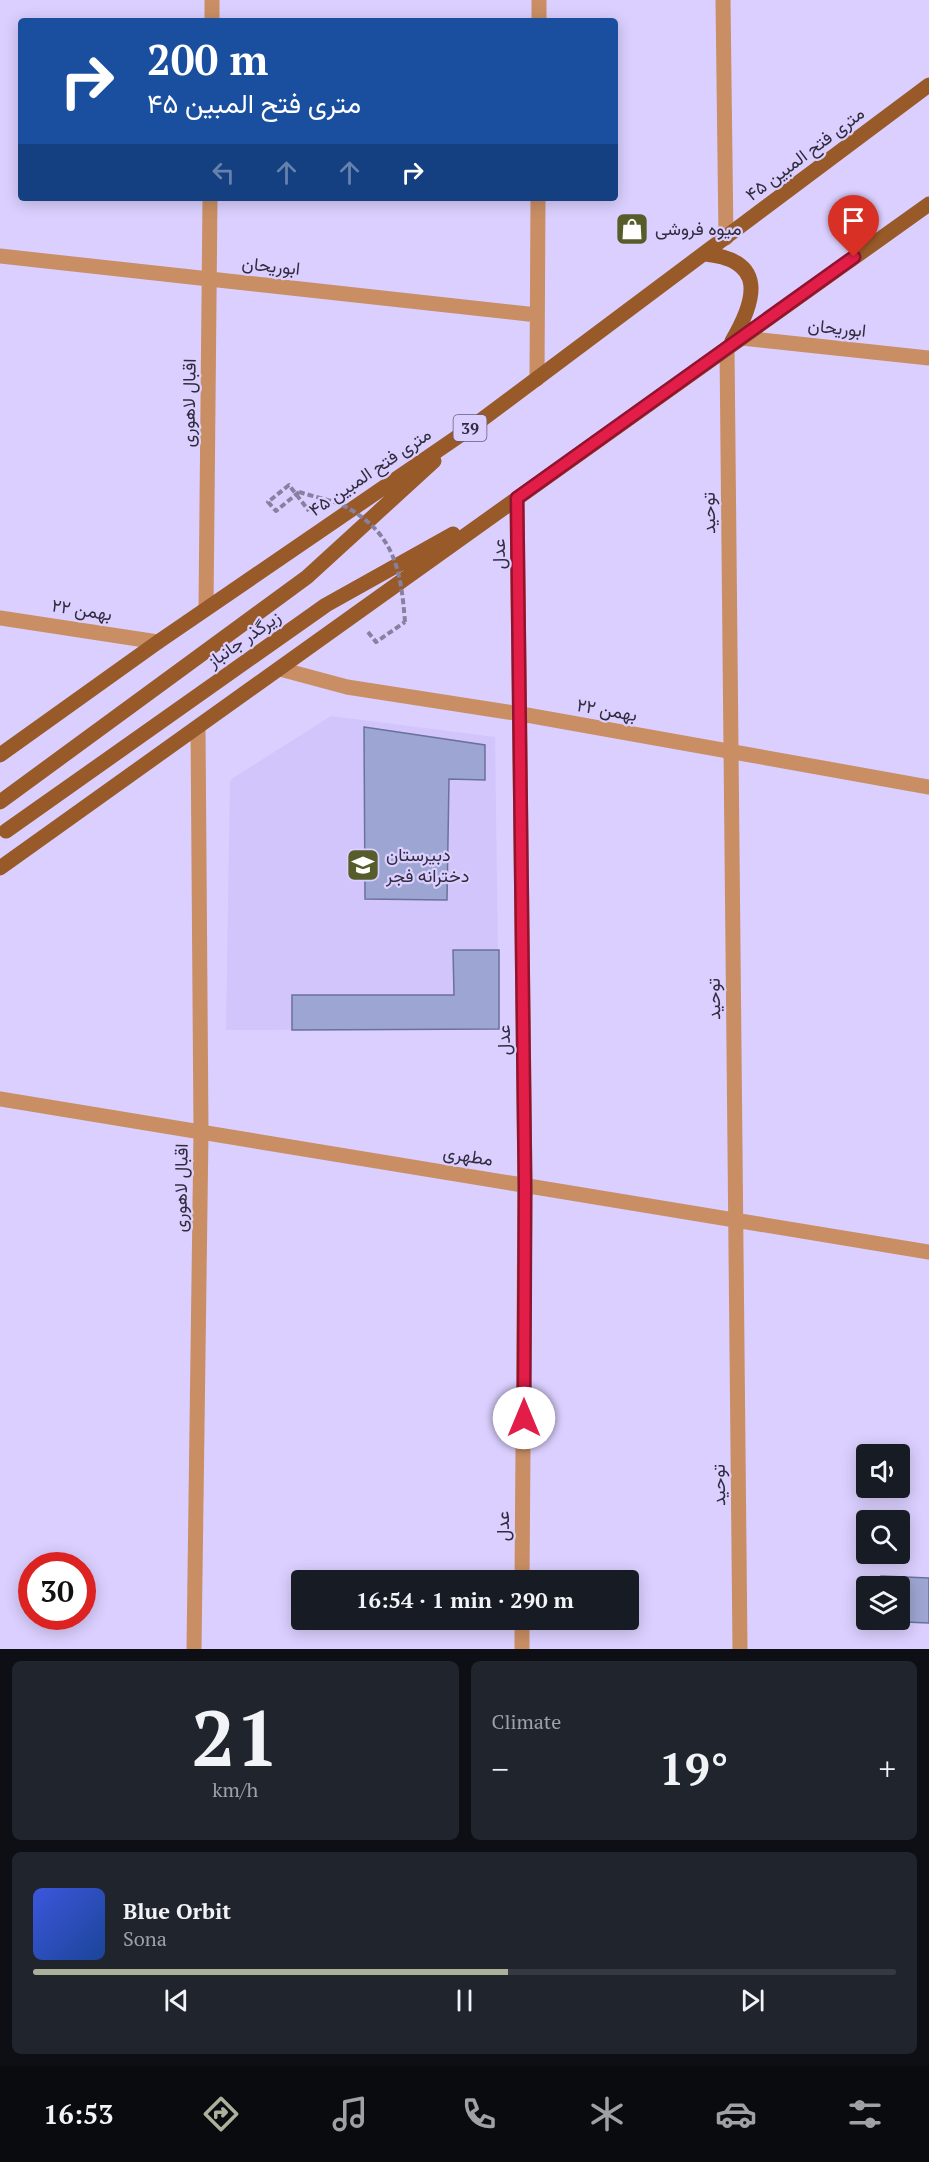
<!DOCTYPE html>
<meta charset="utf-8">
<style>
body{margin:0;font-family:"PT Serif",Vazirmatn,serif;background:#20242c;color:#f1f3f6;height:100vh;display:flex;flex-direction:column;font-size:22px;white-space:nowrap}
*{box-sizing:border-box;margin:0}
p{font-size:20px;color:#9ea1a6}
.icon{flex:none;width:33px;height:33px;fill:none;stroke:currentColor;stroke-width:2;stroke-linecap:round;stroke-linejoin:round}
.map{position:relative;height:1649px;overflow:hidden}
.details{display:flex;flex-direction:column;gap:12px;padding:12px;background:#0d0f14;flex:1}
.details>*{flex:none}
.guide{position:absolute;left:18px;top:18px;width:600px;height:183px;border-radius:6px;box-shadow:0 3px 15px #0003;background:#1a4fa0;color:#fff;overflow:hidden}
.buttons{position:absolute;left:856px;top:1444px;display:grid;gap:12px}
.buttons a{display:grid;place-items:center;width:54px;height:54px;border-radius:6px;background:#171b24;box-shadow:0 3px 15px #0003;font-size:30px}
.speed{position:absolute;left:18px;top:1552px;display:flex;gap:12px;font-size:30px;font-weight:700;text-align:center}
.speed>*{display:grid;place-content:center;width:78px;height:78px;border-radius:50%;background:#171b24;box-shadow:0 3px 15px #0003;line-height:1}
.speed .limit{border:9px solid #d22;background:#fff;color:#111}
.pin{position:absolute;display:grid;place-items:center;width:51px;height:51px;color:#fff;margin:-62px -26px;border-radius:50% 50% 50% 0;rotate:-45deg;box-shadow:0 0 6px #0007}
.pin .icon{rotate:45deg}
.me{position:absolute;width:66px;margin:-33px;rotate:0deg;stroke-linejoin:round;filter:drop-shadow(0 0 4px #0008)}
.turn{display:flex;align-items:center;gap:21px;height:126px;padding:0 30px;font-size:27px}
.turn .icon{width:78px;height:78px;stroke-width:2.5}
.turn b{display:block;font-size:42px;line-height:51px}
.lanes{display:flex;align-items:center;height:57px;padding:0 30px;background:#0003;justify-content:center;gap:30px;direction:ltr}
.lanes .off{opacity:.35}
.big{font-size:45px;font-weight:600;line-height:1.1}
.details .tile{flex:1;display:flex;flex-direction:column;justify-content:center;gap:9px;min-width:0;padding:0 21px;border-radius:9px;background:#20242c}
.details .dial{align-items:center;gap:0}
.dial b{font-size:78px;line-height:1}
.song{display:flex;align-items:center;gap:18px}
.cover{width:72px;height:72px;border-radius:9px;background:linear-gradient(135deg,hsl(230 70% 55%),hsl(220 70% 35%))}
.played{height:6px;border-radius:3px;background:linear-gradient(90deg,#abb09b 55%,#363941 55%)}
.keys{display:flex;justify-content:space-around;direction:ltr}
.heat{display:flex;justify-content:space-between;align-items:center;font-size:33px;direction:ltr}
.details .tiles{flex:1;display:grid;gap:12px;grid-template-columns:1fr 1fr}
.tile:last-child{grid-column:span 2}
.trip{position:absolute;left:291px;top:1570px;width:348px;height:60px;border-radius:6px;background:#171b24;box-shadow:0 3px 15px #0003;font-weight:600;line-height:60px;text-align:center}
.tabs{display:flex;height:96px;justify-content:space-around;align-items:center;background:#090b0e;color:#9ea1a6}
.tabs .icon{width:42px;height:42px}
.tabs .on{color:#abb09b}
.tabs b{font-size:27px;color:#f1f3f6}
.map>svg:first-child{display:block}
.built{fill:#d2c5fb}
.building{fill:#9da5d2;stroke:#6a719b;stroke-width:1.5}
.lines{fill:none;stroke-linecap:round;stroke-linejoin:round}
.path{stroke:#8880a1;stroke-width:4;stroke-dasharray:6 3;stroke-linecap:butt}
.minor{stroke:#c98e64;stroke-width:15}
.primary{stroke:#995a29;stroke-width:15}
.path-bridge{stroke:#8880a1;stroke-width:4;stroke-dasharray:6 3;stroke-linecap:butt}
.route-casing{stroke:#92132f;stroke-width:15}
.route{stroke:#e11d48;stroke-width:10}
.labels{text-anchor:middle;stroke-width:4.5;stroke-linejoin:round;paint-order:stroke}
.shield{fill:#dacffe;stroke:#635d78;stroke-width:1.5}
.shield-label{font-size:16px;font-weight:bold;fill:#302c3e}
.street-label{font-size:18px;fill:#302c3e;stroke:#dacffe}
.poi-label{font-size:18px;fill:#302c3e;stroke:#dacffe;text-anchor:start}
</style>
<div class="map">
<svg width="929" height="1649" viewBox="0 0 929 1649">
<rect width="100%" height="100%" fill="#dacffe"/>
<path class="built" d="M331 716 495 737 499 1029 226 1030 230 780Z"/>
<path class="building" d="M364 727 485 745V780L449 779 447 900 365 899Z
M453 950H499V1029L292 1030V995H454Z
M881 1576 929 1578V1623L879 1621 900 1620V1587H880Z"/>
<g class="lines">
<path class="path" d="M299 492 276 511 268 502 289 485 309 511
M368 632 376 642 405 622"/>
<path class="minor" d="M723 0 726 238
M212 21V0
M539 21V0
M0 256 537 315
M742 338 929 358
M727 348 740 1649
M537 379 538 198
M517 498 525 1186 522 1581
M206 609 210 198
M0 618 158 642
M280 669 347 687 521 714 929 787
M0 1099 929 1252
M194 1649 201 1132 198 727
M522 1649V1620"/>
<path class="primary" d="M705 254C767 260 756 300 732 341
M0 755 158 642 472 427 929 85
M0 802 307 577 434 461
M6 831 326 605 453 534
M0 868 929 204"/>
<path class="path-bridge" d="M299 492C314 497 334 500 348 508 395 535 401 571 405 622"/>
</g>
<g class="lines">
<g class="route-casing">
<path id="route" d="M524 1418 525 1186 517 498 854 257"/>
</g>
<use href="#route" class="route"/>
</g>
<defs>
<g id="shop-square" transform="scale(1.725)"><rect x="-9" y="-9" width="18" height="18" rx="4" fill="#565d2b" stroke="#dacffe"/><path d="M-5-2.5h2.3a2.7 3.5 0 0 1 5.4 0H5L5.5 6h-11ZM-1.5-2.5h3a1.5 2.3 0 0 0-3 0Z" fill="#fff"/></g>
<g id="school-square" transform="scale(1.725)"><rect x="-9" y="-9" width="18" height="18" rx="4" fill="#565d2b" stroke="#dacffe"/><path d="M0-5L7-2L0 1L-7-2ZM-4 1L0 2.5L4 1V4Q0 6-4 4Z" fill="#fff"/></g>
</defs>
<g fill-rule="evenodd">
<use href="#shop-square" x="632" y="229"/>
<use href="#school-square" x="363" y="865"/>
</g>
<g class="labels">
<rect class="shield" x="453.5" y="415" width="33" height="26" rx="4.5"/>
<g class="shield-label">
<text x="470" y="434">39</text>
</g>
<g class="street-label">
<text transform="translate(805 154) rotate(-37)" y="6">۴۵ متری فتح المبین</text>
<text transform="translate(271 266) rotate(6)" y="6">ابوریحان</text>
<text transform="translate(837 328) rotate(6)" y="6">ابوریحان</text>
<text transform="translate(189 403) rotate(-89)" y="6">اقبال لاهوری</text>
<text transform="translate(370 472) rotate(-34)" y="6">۴۵ متری فتح المبین</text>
<text transform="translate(709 513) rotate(-91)" y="6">توحید</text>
<text transform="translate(499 554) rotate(-91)" y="6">عدل</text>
<text transform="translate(82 610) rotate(9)" y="6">۲۲ بهمن</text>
<text transform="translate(244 639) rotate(-35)" y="6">زیرگذر جانباز</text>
<text transform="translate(607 710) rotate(10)" y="6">۲۲ بهمن</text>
<text transform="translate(714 999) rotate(-91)" y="6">توحید</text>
<text transform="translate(504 1040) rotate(-91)" y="6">عدل</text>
<text transform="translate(468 1156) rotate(9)" y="6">مطهری</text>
<text transform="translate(181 1188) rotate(-89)" y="6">اقبال لاهوری</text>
<text transform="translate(719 1485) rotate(-91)" y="6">توحید</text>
<text transform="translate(503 1526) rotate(-90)" y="6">عدل</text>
</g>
<g class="poi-label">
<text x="655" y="235">میوه فروشی</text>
<text x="386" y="861">دبیرستان<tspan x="386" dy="21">دخترانه فجر</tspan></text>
</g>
</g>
</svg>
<div class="buttons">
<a><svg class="icon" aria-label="sound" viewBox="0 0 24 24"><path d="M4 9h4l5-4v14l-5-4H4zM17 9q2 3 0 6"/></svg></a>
<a><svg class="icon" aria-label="search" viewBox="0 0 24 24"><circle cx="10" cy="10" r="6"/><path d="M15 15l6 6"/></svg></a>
<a><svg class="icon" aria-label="layers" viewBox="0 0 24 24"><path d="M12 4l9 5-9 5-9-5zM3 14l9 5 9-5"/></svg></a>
</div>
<div class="speed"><div class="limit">30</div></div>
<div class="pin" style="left:854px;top:257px;background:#d93025"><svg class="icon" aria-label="arrive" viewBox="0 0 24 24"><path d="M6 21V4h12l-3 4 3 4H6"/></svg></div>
<svg class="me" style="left:524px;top:1418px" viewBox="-20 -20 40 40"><circle r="19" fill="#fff"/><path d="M0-13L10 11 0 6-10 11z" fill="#e11d48"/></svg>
<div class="trip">16:54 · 1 min · 290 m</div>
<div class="guide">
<div class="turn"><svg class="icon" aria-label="right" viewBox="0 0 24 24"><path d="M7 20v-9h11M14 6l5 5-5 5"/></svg><div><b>200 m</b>۴۵ متری فتح المبین</div></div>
<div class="lanes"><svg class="icon off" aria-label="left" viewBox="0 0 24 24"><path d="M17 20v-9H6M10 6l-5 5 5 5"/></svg><svg class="icon off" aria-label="ahead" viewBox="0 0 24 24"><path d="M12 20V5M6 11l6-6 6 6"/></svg><svg class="icon off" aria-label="ahead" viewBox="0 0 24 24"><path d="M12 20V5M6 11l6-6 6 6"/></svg><svg class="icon" aria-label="right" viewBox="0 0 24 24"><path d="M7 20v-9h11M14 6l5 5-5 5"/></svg></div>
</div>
</div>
<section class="details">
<div class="tiles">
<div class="tile dial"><b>21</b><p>km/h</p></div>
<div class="tile"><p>Climate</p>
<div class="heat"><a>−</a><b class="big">19°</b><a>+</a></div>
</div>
<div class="tile">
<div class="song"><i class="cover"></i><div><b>Blue Orbit</b><p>Sona</p></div></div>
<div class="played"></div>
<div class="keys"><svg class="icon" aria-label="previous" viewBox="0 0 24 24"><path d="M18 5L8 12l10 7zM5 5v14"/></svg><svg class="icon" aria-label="pause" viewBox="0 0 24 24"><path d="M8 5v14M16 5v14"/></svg><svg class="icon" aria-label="next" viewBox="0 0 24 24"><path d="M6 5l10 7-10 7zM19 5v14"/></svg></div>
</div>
</div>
</section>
<nav class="tabs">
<b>16:53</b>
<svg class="icon on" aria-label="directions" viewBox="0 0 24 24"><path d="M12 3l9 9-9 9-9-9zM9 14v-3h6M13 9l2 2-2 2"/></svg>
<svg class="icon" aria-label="music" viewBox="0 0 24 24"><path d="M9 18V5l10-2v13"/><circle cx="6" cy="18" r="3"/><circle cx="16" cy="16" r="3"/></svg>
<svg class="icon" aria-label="phone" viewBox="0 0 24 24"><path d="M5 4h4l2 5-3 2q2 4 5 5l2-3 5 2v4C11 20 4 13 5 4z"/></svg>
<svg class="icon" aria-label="climate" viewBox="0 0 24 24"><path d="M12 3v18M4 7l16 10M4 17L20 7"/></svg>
<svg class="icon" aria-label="car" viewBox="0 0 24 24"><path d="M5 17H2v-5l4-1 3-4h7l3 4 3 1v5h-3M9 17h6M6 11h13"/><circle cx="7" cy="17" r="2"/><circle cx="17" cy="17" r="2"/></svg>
<svg class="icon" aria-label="filters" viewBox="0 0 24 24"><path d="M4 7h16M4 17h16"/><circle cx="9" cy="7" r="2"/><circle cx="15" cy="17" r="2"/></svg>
</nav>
